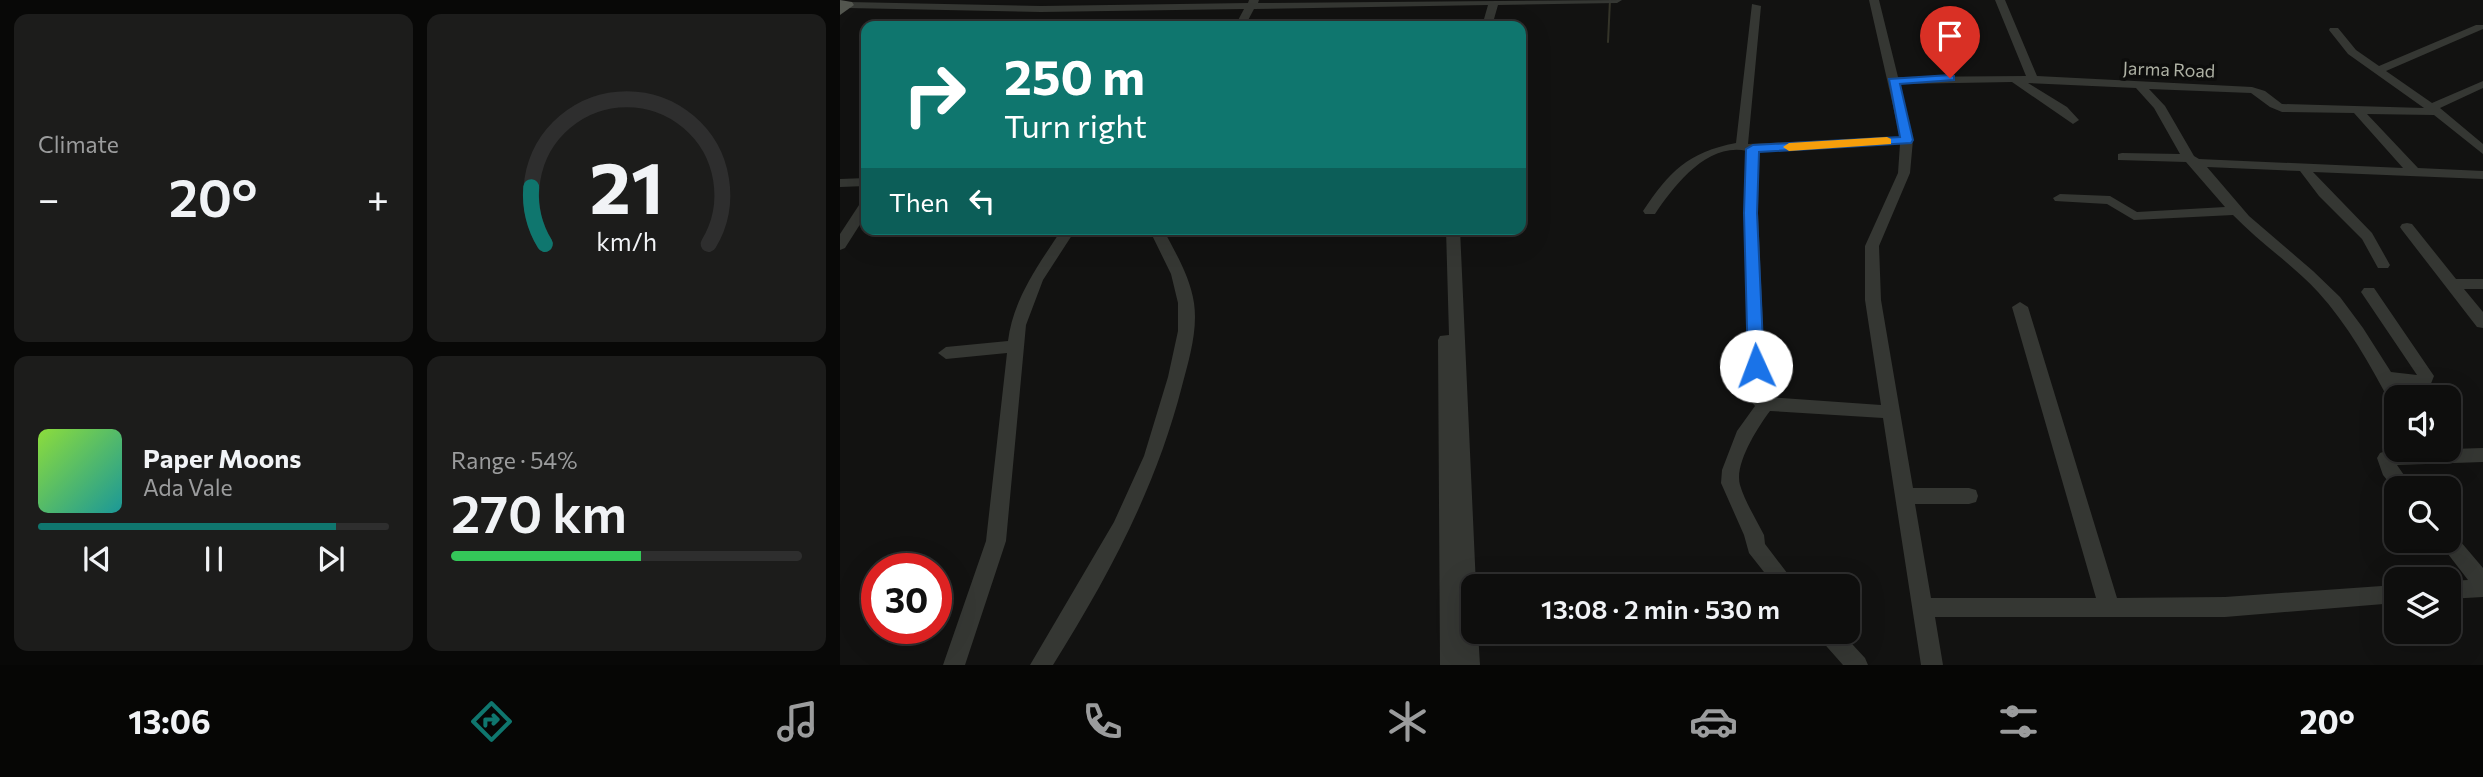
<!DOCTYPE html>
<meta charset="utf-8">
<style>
body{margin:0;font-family:Commissioner,sans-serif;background:#1c1c1b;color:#f1f3f6;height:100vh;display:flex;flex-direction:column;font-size:26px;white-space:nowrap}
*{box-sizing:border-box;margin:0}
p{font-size:23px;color:#9b9c9d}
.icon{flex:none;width:38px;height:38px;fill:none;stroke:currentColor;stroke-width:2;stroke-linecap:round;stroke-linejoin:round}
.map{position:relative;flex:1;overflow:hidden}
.details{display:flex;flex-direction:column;gap:14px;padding:14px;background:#080807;width:840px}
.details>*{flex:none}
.guide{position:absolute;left:21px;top:21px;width:665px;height:214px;border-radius:14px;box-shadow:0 7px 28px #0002,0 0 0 2px #2e2e2e;background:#0f766e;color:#fff;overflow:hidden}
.fabs{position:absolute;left:1544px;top:385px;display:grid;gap:14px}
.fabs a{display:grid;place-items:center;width:77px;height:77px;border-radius:14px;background:#0e0e0d;box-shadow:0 7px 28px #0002,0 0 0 2px #2e2e2e;font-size:35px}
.speed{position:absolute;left:21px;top:553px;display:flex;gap:14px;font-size:35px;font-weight:700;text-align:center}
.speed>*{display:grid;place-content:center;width:91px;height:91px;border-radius:50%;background:#0e0e0d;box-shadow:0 7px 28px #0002,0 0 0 2px #2e2e2e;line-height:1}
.speed .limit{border:10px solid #d22;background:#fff;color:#111}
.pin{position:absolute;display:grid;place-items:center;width:60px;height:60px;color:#fff;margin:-72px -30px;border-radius:50% 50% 50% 0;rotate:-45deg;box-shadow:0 0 7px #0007}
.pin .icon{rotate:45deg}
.me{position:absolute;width:77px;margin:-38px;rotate:358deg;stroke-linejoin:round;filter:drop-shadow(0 0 5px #0008)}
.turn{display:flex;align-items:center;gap:24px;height:147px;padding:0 28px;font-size:32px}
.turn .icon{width:91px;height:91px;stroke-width:2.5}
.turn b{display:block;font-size:49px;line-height:60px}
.then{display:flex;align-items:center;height:66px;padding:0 28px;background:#0003;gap:14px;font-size:26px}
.big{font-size:52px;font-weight:600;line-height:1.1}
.details .widget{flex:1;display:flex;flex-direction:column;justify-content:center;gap:10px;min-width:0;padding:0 24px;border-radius:14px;background:#1c1c1b}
.details .dial{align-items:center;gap:0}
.dial svg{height:182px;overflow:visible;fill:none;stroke:#2e2e2e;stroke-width:7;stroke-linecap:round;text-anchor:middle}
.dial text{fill:#f1f3f6;stroke:none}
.song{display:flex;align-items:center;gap:21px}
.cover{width:84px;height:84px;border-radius:10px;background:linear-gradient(135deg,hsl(90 70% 55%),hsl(180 70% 35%))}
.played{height:7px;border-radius:4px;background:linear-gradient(90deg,#0f766e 85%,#2e2e2e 85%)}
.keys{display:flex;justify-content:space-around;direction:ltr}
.heat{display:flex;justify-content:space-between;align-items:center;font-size:38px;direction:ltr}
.charge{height:10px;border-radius:5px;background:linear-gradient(90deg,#34c759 54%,#2e2e2e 0)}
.details .tiles{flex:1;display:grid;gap:14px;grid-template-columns:repeat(2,1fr)}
.trip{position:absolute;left:621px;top:574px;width:399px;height:70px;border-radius:14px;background:#0e0e0d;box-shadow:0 7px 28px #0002,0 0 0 2px #2e2e2e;font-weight:600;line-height:70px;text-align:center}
.menu{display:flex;height:112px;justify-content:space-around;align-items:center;background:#060605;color:#9b9c9d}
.menu .icon{width:49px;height:49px}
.menu .active{color:#0f766e}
.menu b{font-size:32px;color:#f1f3f6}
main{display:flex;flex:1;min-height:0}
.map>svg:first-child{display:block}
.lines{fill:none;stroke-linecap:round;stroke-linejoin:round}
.stream{stroke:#343429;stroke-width:2}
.minor{fill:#353733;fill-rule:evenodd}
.major{fill:#53564f;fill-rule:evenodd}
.route{fill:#1a73e8;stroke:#114b97;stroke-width:2}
.slow{fill:#f59e0b}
.labels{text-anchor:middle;stroke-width:7;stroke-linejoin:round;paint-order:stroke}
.far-street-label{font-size:18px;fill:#aeb1a4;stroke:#0d0d0c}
</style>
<main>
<section class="details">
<div class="tiles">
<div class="widget"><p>Climate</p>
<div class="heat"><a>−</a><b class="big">20°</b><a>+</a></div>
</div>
<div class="widget dial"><svg viewBox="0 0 100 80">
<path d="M14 69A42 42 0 1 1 86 69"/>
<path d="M14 69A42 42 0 0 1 8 44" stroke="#0f766e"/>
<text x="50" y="56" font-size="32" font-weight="700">21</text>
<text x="50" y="72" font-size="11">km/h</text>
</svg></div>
<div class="widget">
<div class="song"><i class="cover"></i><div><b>Paper Moons</b><p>Ada Vale</p></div></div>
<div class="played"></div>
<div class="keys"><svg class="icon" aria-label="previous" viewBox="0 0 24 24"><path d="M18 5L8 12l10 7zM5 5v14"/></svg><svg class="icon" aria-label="pause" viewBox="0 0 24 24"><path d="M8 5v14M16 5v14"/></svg><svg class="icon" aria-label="next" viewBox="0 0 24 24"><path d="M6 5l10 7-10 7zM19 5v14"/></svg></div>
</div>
<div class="widget"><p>Range · 54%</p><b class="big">270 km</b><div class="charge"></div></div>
</div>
</section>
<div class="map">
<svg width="1643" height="665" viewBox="0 0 1643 665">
<rect width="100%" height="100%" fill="#121211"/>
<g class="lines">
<path class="stream" d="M768 42 770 0"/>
<path class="minor" d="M409 0H419L418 3 782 0 777 3 658 5 652 26H642L648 5 414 9 405 26H395L404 9 201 12 8 8 3 5 8 2 201 6 408 3Z
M1029 0H1039L1058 77 1186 76 1155 0H1165L1197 76 1412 87 1425 91 1442 104 1584 108 1508 54 1489 30 1490 28H1498L1516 50 1539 66 1636 25H1643V29L1546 71 1592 103 1643 81V88L1600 108 1643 144V154L1594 115 1527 114 1578 168 1643 171V179L1473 172 1532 233 1550 265 1548 268H1538L1522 239 1479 196 1460 171 1367 167 1409 216 1473 271 1500 297 1523 328 1551 372 1577 375 1521 292 1524 288H1534L1594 376 1590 386 1584 388 1558 385 1564 397H1556V403L1550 402C1529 363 1508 325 1478 292 1452 264 1420 243 1393 215L1294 220 1267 204 1215 201 1213 198 1220 194 1270 196 1297 212 1385 207 1346 162 1278 160V154L1282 153 1340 154 1314 108 1296 88 1188 83 1227 107 1239 120 1233 124 1172 82 1060 84 1073 140 1070 173 1039 246 1041 300 1073 488H1129L1136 490 1138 496 1136 502 1129 504H1075L1091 598H1256L1172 307 1180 302 1188 307 1277 598 1385 597 1556 585V603L1385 617H1095L1103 665H1081L1043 418 930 411C918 427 894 464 900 485 905 502 916 519 924 535L925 544 957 586H935L909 553 904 535 881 483 882 470 897 431 915 406 910 400 904 213 907 151C867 142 834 186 815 214H805L803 211C829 172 848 152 896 143L912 4 921 6 908 144 1060 137ZM1309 89 1411 93 1430 107 1442 112 1514 113 1563 168 1359 159 1354 156 1325 106ZM1060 144 1058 173 1025 246V300L1041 405 926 397 918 213 919 152Z
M26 178V186L0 187V179Z
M26 201V215L5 248 0 250V234L21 202Z
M1567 223 1572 224 1616 279H1643V289H1624L1643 312V328L1637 327 1562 230 1560 227 1562 224Z
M222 229H236L203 280 186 325 166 541 125 665H103L146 541 167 353 106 359 98 353 106 347 168 341C173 299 199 264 222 229Z
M309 229H323C335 252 350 276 354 303 358 330 349 360 342 386 316 488 268 577 213 665H190L274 522 304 456 328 377 338 331V303L331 274Z
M606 229H620L636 586H634V632H638L640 665H600L598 340 600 336 609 335Z
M1643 448V462L1557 465 1573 488H1556V491L1543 475 1537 458 1540 453 1546 451Z
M1608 533 1615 535 1643 568V597L1608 599V581L1628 580 1598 541H1608Z
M977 632H1001L1025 658 1028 665H1003L980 639Z"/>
<path class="major" d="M0 0 12 2 14 5 0 15Z"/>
</g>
<path class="route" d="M1110 75 1114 76V80L1060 84 1073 140 1071 143 919 152 917 213 924 366 916 372 910 371 908 366 904 213 906 149 913 145 1060 137 1049 79Z"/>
<path class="slow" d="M1047 137 1051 139V144L949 151 943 147 949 143Z"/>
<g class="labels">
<g class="far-street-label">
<text transform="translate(1329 70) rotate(2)" y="6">Jarma Road</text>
</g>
</g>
</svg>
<div class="fabs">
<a><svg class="icon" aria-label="sound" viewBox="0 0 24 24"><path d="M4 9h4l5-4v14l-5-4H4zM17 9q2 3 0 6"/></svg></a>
<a><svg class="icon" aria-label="search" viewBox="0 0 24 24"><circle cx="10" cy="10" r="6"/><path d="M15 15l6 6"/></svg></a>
<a><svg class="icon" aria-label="layers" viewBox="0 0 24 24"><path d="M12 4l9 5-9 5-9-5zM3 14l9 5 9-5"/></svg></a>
</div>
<div class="speed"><div class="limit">30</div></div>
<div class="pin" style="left:1110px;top:78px;background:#d93025"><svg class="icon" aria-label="arrive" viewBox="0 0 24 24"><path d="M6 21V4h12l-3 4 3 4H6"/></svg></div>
<svg class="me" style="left:916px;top:366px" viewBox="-20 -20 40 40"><circle r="19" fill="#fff"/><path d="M0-13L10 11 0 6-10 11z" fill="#1a73e8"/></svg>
<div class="trip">13:08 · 2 min · 530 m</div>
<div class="guide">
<div class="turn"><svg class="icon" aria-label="right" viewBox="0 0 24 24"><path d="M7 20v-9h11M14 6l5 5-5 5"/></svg><div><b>250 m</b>Turn right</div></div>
<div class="then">Then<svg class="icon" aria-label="left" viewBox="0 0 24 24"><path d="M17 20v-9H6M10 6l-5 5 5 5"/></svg></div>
</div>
</div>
</main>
<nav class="menu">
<b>13:06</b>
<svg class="icon active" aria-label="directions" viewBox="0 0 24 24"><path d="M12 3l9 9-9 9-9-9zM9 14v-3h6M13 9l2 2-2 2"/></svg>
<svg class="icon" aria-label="music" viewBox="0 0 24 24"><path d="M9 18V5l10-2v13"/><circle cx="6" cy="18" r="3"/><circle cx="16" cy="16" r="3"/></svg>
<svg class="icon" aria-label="phone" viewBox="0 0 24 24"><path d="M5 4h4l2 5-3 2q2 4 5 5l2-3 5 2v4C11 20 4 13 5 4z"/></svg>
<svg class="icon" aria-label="climate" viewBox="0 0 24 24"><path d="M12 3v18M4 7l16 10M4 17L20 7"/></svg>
<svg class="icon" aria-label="car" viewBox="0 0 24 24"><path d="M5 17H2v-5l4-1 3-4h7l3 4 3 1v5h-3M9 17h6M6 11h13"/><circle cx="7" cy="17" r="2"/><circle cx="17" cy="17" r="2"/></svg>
<svg class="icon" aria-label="filters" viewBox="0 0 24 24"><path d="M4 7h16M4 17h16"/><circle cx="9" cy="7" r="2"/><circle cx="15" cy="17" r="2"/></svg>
<b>20°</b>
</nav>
